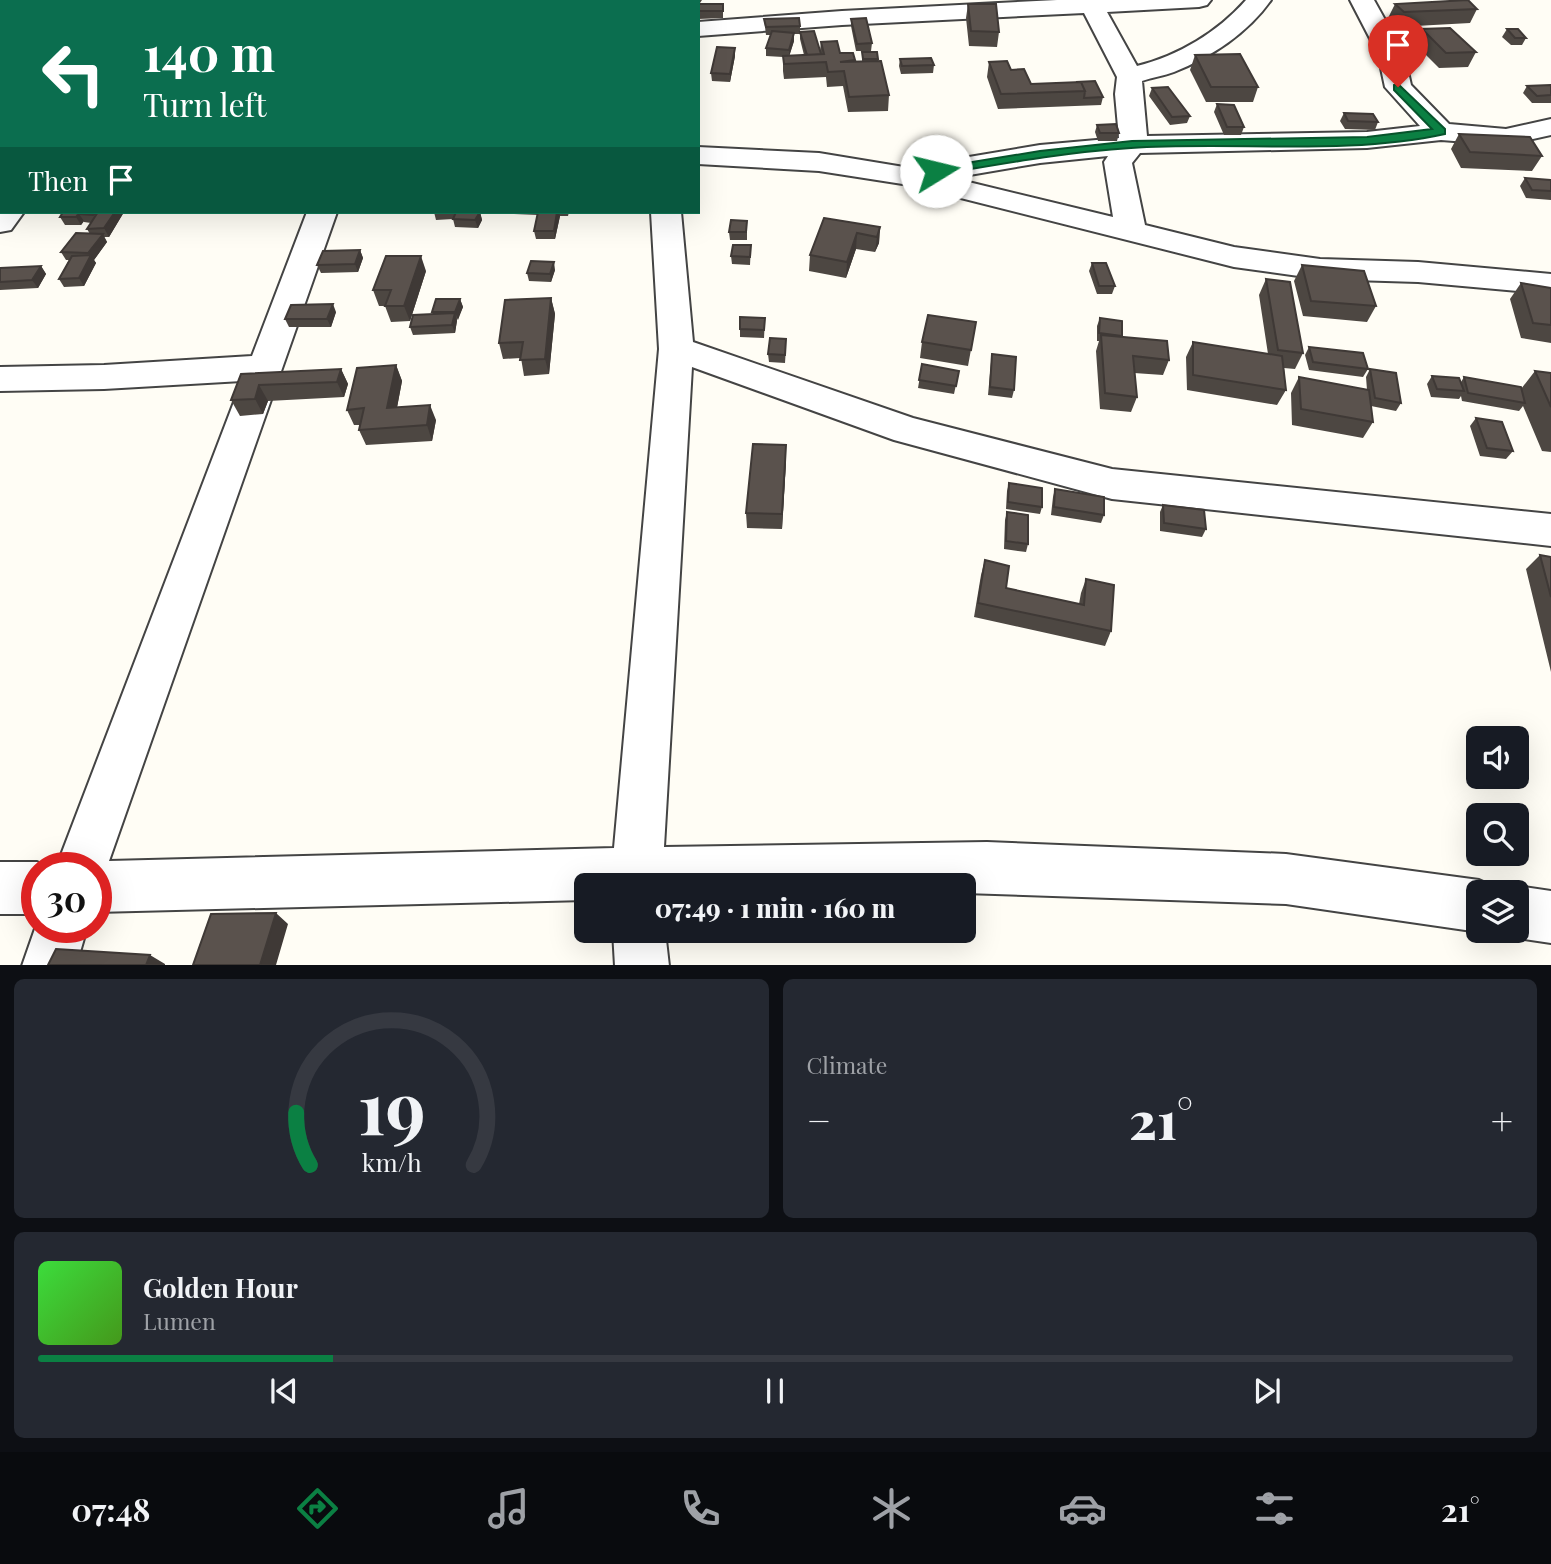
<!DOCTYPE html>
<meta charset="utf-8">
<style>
body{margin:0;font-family:"Playfair Display",serif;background:#242831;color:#f1f3f6;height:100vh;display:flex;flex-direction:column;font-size:26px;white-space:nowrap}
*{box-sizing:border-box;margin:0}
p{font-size:23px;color:#9ea1a6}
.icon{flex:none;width:38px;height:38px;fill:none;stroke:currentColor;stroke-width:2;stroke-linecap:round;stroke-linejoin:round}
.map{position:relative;height:965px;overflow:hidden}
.side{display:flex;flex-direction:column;gap:14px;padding:14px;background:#0d0f14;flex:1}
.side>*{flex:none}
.banner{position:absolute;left:0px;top:0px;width:700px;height:214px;box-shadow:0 7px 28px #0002;background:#0b6e4f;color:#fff;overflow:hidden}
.fabs{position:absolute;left:1466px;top:726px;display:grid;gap:14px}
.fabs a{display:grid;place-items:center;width:63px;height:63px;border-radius:10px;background:#171b24;box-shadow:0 7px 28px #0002;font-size:35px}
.speed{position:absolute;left:21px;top:852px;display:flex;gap:14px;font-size:35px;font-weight:700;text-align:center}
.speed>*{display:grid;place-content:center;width:91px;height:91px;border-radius:50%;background:#171b24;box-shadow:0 7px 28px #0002;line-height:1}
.speed .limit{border:10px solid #d22;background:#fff;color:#111}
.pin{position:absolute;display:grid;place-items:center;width:60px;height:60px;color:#fff;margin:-72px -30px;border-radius:50% 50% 50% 0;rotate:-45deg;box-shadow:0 0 7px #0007}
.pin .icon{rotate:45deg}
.me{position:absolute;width:77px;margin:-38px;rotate:81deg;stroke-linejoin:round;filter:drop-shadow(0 0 5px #0008)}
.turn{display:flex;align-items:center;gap:24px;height:147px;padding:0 28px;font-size:32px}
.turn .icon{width:91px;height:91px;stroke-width:2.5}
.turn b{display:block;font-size:49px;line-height:60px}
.then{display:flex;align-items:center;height:66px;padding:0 28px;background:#0003;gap:14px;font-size:26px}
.big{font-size:52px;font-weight:800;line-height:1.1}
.side .card{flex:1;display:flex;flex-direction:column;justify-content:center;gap:10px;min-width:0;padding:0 24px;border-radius:10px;background:#242831}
.side .dial{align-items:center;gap:0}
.dial svg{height:182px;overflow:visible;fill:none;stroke:#363941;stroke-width:7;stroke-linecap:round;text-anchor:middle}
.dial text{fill:#f1f3f6;stroke:none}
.song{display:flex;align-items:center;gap:21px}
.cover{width:84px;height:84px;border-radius:10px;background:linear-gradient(135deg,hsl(120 70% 55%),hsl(100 70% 35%))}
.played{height:7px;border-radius:4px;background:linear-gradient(90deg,#0b8043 20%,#363941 20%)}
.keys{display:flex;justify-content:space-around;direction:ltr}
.heat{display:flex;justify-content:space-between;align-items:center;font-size:38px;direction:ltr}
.side .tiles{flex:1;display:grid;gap:14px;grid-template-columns:1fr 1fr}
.card:last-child{grid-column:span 2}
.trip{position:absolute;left:574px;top:873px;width:402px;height:70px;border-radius:10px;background:#171b24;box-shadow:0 7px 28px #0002;font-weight:800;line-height:70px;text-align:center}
.tabs{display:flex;height:112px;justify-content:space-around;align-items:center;background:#090b0e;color:#9ea1a6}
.tabs .icon{width:49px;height:49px}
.tabs .current{color:#0b8043}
.tabs b{font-size:32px;color:#f1f3f6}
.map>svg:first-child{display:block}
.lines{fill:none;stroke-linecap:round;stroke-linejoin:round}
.minor-casing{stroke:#444;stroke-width:4}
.minor{fill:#fff;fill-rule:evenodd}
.wall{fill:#4d4742}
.shaded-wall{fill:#3f3936}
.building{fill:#5a524d;stroke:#3f3936;stroke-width:2}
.route{fill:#0b8043;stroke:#07532c;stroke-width:2}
</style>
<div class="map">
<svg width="1551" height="966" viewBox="0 0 1551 966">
<rect width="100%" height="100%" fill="#fffdf5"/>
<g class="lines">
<g class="minor-casing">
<path id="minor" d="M127 0H154L125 2Z
M220 0H244L219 2Z
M358 0H382L356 2Z
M639 0H663L664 2H640Z
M1057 0H1211L1207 5 1199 7 1107 12 1137 66C1178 56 1218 32 1246 0H1271C1248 33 1211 57 1174 72 1164 76 1153 77 1142 81L1147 136 1367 132 1420 126 1385 87 1378 54 1350 0H1374L1404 54 1411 85 1449 124 1506 129 1551 119V135L1506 145 1441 140 1367 148 1140 153 1132 163 1145 225 1234 247 1320 259 1418 262 1551 274V294L1418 282 1320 279 1234 267 909 185 819 171 698 164V147L819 153 916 169 927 164 1040 145 1119 138 1115 94 1117 77 1084 13 842 25 698 36V22L842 11ZM1108 156 1104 162 1113 217 952 178 1040 163Z
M0 42H2L0 58Z
M0 205 2 212H24L11 230 0 232Z
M307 212H337L109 861 614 848 659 349 651 212H681L693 342 913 418 1112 469 1551 514V546L1112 499 894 440 692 367 664 847 987 842 1286 854 1479 880 1497 888 1499 892H1479V931H1481L1479 932 1286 904 964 893V886H586V900L96 912V868H56L242 381 104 389 0 391V367L104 365 252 356Z
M0 862H37L50 868H37V914H0Z
M1517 886 1551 891V943L1517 938 1500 931H1517V892H1502Z
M37 923V928H87L76 966H22Z
M613 931H665L669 966H615Z"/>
</g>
<use href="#minor" class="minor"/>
</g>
<path class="wall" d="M418 0H492V2H419Z
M688 0H702L700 3 688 2Z
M698 4H723V18L698 19Z
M968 4 999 32 997 47 969 46 966 18Z
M1395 4 1477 9 1470 23 1397 27 1388 18Z
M764 19 800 26V34H794V41L789 56 804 55 800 39V32L820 51 821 42 855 61H862V52H877L878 61 889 95 888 111 848 112 843 86 827 87 826 77 784 79 783 71V57L766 56V48L771 35H766Z
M851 19 872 43 871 51H856L851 26Z
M1422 29 1476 52 1468 67 1439 68 1415 44Z
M1507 29 1526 38 1522 45H1511L1502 37Z
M1195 55 1258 87 1253 102H1206L1190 70Z
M735 56 730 82 712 81 711 73Z
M900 59 934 65 933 73 901 74 899 66Z
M989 62 1011 70 1031 84 1095 81 1103 97 1101 105 998 109 987 77Z
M1551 85V103H1532L1523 93 1527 86Z
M1152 88 1190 116 1187 123 1170 125 1149 96Z
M1217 104 1244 127 1241 135H1224L1214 112Z
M1344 113 1378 122 1375 130 1345 129 1340 121Z
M1097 125 1119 133 1117 141H1098L1095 132Z
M1459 134 1542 156 1532 171 1461 168 1451 149Z
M1525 178 1551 180V200L1526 198 1520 186Z
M63 212H124L109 237H104L107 242 94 260 96 263 84 286 64 287 59 279 69 260H66L61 252 90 234 87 229 91 223 84 222V221L81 225H65L60 217Z
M434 212H480L482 220 478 228 455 227 453 219 436 220Z
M487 212H569L568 216H560L555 239H536L534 231 538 215 487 213Z
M824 218 880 227 879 243 875 252 856 249 846 278 809 271 810 255Z
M747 221V240H730L729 232Z
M751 245 750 265 732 264 731 256Z
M360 250 363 258 358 272 321 273 317 265Z
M1092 263 1115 286 1112 294H1097L1089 271Z
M1302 265 1376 306 1367 322 1303 316 1294 281Z
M41 266 46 274 38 288 0 290V268Z
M555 270 551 282 529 281 527 273Z
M426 271 410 321 391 322 385 306H379L373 290Z
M1266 279 1303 353 1295 369 1284 368 1286 390 1277 405 1187 390 1186 357 1193 342 1268 354 1259 295Z
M1521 283 1551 288V343L1521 338 1510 299Z
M551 298 555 314 549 374 524 376 521 358 503 359 499 343Z
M460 299 463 307 457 320 455 333 413 335 410 327 433 314 432 312Z
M336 312 331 327H289L285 319Z
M765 318 764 338 740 337V329Z
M1100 318 1122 337 1169 360 1163 375 1134 373 1137 397 1131 412 1100 409 1096 351 1099 341H1097V326Z
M976 322 968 366 920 358 922 342Z
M786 347 785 363 769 362 768 354Z
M1309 347 1368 369 1363 377 1309 370 1305 355Z
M992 354 1014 390 1012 398 988 395 991 362Z
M922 364 959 371 954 394 918 388Z
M396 365 402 381 397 407 436 420 432 441 366 445 359 430 360 425H354L347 410Z
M341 369 348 384 344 397 268 401 263 414 240 416 231 400 241 374Z
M1370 369 1401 403 1396 411 1371 406 1373 422 1363 438 1292 425 1291 393 1299 377 1367 390 1366 377Z
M1535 371 1551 373V452L1542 451 1523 406 1519 411 1462 401 1461 396 1459 399 1431 397 1427 384 1432 376 1461 382 1464 377 1521 389Z
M1476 418 1513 451 1506 459 1480 456 1470 426Z
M786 461 782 529 747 528 746 513Z
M1009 483 1042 507 1040 514 1006 509 1007 491Z
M1055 489 1104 515 1101 523 1051 515 1053 497Z
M1163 505 1206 529 1202 537 1160 531V512Z
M1007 512 1028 544 1026 552 1004 549 1005 520Z
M1540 555 1551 557V672L1526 569Z
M985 560 1006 588 1079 604 1081 593 1086 579 1111 631 1105 646 974 617 981 575Z"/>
<path class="shaded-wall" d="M68 0H76L77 2H66Z
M482 0H492V2H482Z
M794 33V41L789 57V50Z
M735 48V56L730 82V74Z
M80 212H90L79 214 84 221 81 225 76 217Z
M115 212H124L109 237 104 228Z
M480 212 482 220 478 228 475 220Z
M557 212H559L560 216 555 239 554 231Z
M880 227 879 243 875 252 877 237Z
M857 233 856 249 846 278 847 262Z
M103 234 107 242 94 260 96 263 84 286 79 278 91 256 88 253Z
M360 250 363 258 358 272 355 264Z
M421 256 426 271 410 321 404 306Z
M554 262 555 270 551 282 550 274Z
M41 266 46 274 38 288 32 280Z
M551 298 555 314 549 374 545 359Z
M460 299 463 307 458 320 455 312Z
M333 304 336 312 331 327 327 319Z
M455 313 457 321 455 333 452 325Z
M396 365 402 381 394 424 387 408Z
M341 369 348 384 344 397 337 382Z
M259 385 268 401 263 414 255 399Z
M430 405 436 420 432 441 427 425Z
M786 445V461L782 529V514Z
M276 913 288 924 276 965H260Z
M150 955 165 964V965H146Z"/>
<path class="building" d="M41 0H68L66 2 40 1Z
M313 0H327L326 2H312Z
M504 0H525L504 1Z
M1468 0 1477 9 1404 12 1395 4Z
M0 2H2V12L0 11Z
M698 4H723V11H698Z
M968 4H996L999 32 971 31Z
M799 18 800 26 766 27 764 19Z
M866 18 872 43 857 44 851 19Z
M1450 28 1476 52 1446 53 1422 29Z
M1507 29H1518L1526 38H1515Z
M772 31 794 33 789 50 766 48Z
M814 31 821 54 807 55 800 32Z
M837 41 840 53H853L855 60 840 62 881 61 889 95 849 97 844 71 828 72 826 62 784 64 783 56 824 54 821 42Z
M717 47 735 48 730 74 711 73Z
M862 52H877L878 59H863Z
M1240 54 1258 87H1211L1195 55Z
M931 58 934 65 902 66 900 59Z
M1007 61 1011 70 1024 69 1031 84 1081 82 1085 91 1001 94 989 62Z
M1095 81 1103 97 1084 98 1085 91 1081 82H1076Z
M1551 85V95L1537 96 1527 86Z
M1168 87 1190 116 1172 117 1152 88Z
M1217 104 1234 105 1244 127H1227Z
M1344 113 1373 114 1378 122 1348 121Z
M1116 124 1119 133H1100L1097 125Z
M1459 134 1530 137 1542 156 1470 152Z
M1525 178 1551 180V191L1532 190Z
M1 191 2 201H0V193Z
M63 212H80L76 217H60Z
M82 212H97L93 215 79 214Z
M98 212H115L104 228 87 229Z
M456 212H480L475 220 453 219Z
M538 212H557L554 231H534Z
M824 218 880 227 877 237 857 233 847 262 810 255Z
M731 220 747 221 746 232H729Z
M76 233 103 234 88 253 61 252Z
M733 245H751L750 257 731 256Z
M360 250 355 264 317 265 323 251Z
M91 255 79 278 59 279 72 256Z
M386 256H421L404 306H385L391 290H373Z
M531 261 554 262 550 274 527 273Z
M1092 263H1106L1115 286H1099Z
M1302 265 1364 271 1376 306 1311 301Z
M41 266 32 280 0 282V268Z
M1266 279 1290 282 1303 353 1278 350Z
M1521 283 1551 288V325L1533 323Z
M551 298 545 359 520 360 523 342 499 343 505 300Z
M436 299H460L455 312H432Z
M333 304 327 319H285L291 305Z
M455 313 452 325 410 327 413 315Z
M928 315 976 322 971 350 922 342Z
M740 317 765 318 764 330 740 329Z
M1100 318 1122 321V336L1099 333Z
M1101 335 1167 341 1169 360 1133 356 1137 397 1105 393Z
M770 338 786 339 785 355 768 354Z
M1193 342 1282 356 1286 390 1193 375Z
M1309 347 1363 353 1368 369 1313 362Z
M992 354 1016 357 1014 390 990 387Z
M922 364 959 371 956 386 919 380Z
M396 365 387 408 430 405 427 425 359 430 364 408 347 410 357 368Z
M341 369 337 382 259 385 255 399 231 400 241 374Z
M1370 369 1396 373 1401 403 1375 398Z
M1535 371 1551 373V407Z
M1432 376 1459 378 1464 391 1437 389Z
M1299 377 1369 390 1373 422 1301 409Z
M1464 377 1521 387 1525 403 1468 393Z
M1476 418 1502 422 1513 451 1487 448Z
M753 444 786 445 782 514 746 513Z
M1009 483 1042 488V507L1008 502Z
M1055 489 1104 497V515L1054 507Z
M1163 505 1204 510 1206 529 1164 523Z
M1007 512 1028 515V544L1006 541Z
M1540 555 1551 557V597Z
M985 560 1009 566 1006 588 1084 605 1086 579 1114 585 1111 631 978 603Z
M276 913 260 965H193L211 914Z
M56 949 150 955 146 965H48Z"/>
<path class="route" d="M1398 84 1445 129V134C1345 156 1234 141 1131 148 1066 152 1001 164 936 175L930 171 936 168 1040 151 1132 141 1367 137 1432 129 1394 90V85Z"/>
</svg>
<div class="fabs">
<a><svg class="icon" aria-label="sound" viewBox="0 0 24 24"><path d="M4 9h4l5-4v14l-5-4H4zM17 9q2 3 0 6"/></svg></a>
<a><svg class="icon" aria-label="search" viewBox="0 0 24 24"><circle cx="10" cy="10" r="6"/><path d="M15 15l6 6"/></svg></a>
<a><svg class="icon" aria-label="layers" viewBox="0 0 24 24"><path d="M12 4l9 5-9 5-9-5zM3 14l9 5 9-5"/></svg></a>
</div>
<div class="speed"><div class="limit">30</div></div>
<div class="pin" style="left:1398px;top:87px;background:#d93025"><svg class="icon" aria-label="arrive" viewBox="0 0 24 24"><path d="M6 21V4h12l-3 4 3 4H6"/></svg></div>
<svg class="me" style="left:936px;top:171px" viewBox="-20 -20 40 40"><circle r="19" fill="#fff"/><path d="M0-13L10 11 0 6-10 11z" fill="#0b8043"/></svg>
<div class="trip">07:49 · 1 min · 160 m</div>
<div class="banner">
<div class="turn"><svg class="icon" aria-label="left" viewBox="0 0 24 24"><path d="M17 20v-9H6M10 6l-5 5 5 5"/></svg><div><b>140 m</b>Turn left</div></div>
<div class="then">Then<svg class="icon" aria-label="arrive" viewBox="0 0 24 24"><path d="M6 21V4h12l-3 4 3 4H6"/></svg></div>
</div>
</div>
<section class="side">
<div class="tiles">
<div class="card dial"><svg viewBox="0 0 100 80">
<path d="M14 69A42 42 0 1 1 86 69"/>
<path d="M14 69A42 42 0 0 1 8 46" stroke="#0b8043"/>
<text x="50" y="56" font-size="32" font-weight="700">19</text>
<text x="50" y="72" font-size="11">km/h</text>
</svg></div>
<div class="card"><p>Climate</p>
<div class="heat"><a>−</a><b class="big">21°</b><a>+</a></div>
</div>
<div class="card">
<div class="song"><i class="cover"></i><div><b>Golden Hour</b><p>Lumen</p></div></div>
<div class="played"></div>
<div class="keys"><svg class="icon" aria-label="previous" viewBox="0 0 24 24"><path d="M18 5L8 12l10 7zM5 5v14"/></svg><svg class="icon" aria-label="pause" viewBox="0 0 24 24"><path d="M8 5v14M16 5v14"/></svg><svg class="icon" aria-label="next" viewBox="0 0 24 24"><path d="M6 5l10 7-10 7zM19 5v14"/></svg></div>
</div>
</div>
</section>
<nav class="tabs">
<b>07:48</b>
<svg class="icon current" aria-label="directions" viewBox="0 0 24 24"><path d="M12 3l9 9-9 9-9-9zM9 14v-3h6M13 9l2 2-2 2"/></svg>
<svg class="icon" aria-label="music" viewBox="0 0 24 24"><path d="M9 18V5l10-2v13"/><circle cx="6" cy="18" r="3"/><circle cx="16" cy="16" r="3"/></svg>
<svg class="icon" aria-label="phone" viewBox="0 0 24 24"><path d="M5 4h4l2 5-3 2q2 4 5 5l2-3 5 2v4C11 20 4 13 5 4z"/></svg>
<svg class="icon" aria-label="climate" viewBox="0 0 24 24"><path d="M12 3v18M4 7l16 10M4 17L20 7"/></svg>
<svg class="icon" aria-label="car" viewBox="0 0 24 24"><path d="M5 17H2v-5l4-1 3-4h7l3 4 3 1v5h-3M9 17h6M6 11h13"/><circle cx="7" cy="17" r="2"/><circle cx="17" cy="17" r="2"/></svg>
<svg class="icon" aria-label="filters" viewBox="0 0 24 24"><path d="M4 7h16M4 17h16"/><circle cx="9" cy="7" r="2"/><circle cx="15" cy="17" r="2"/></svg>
<b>21°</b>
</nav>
